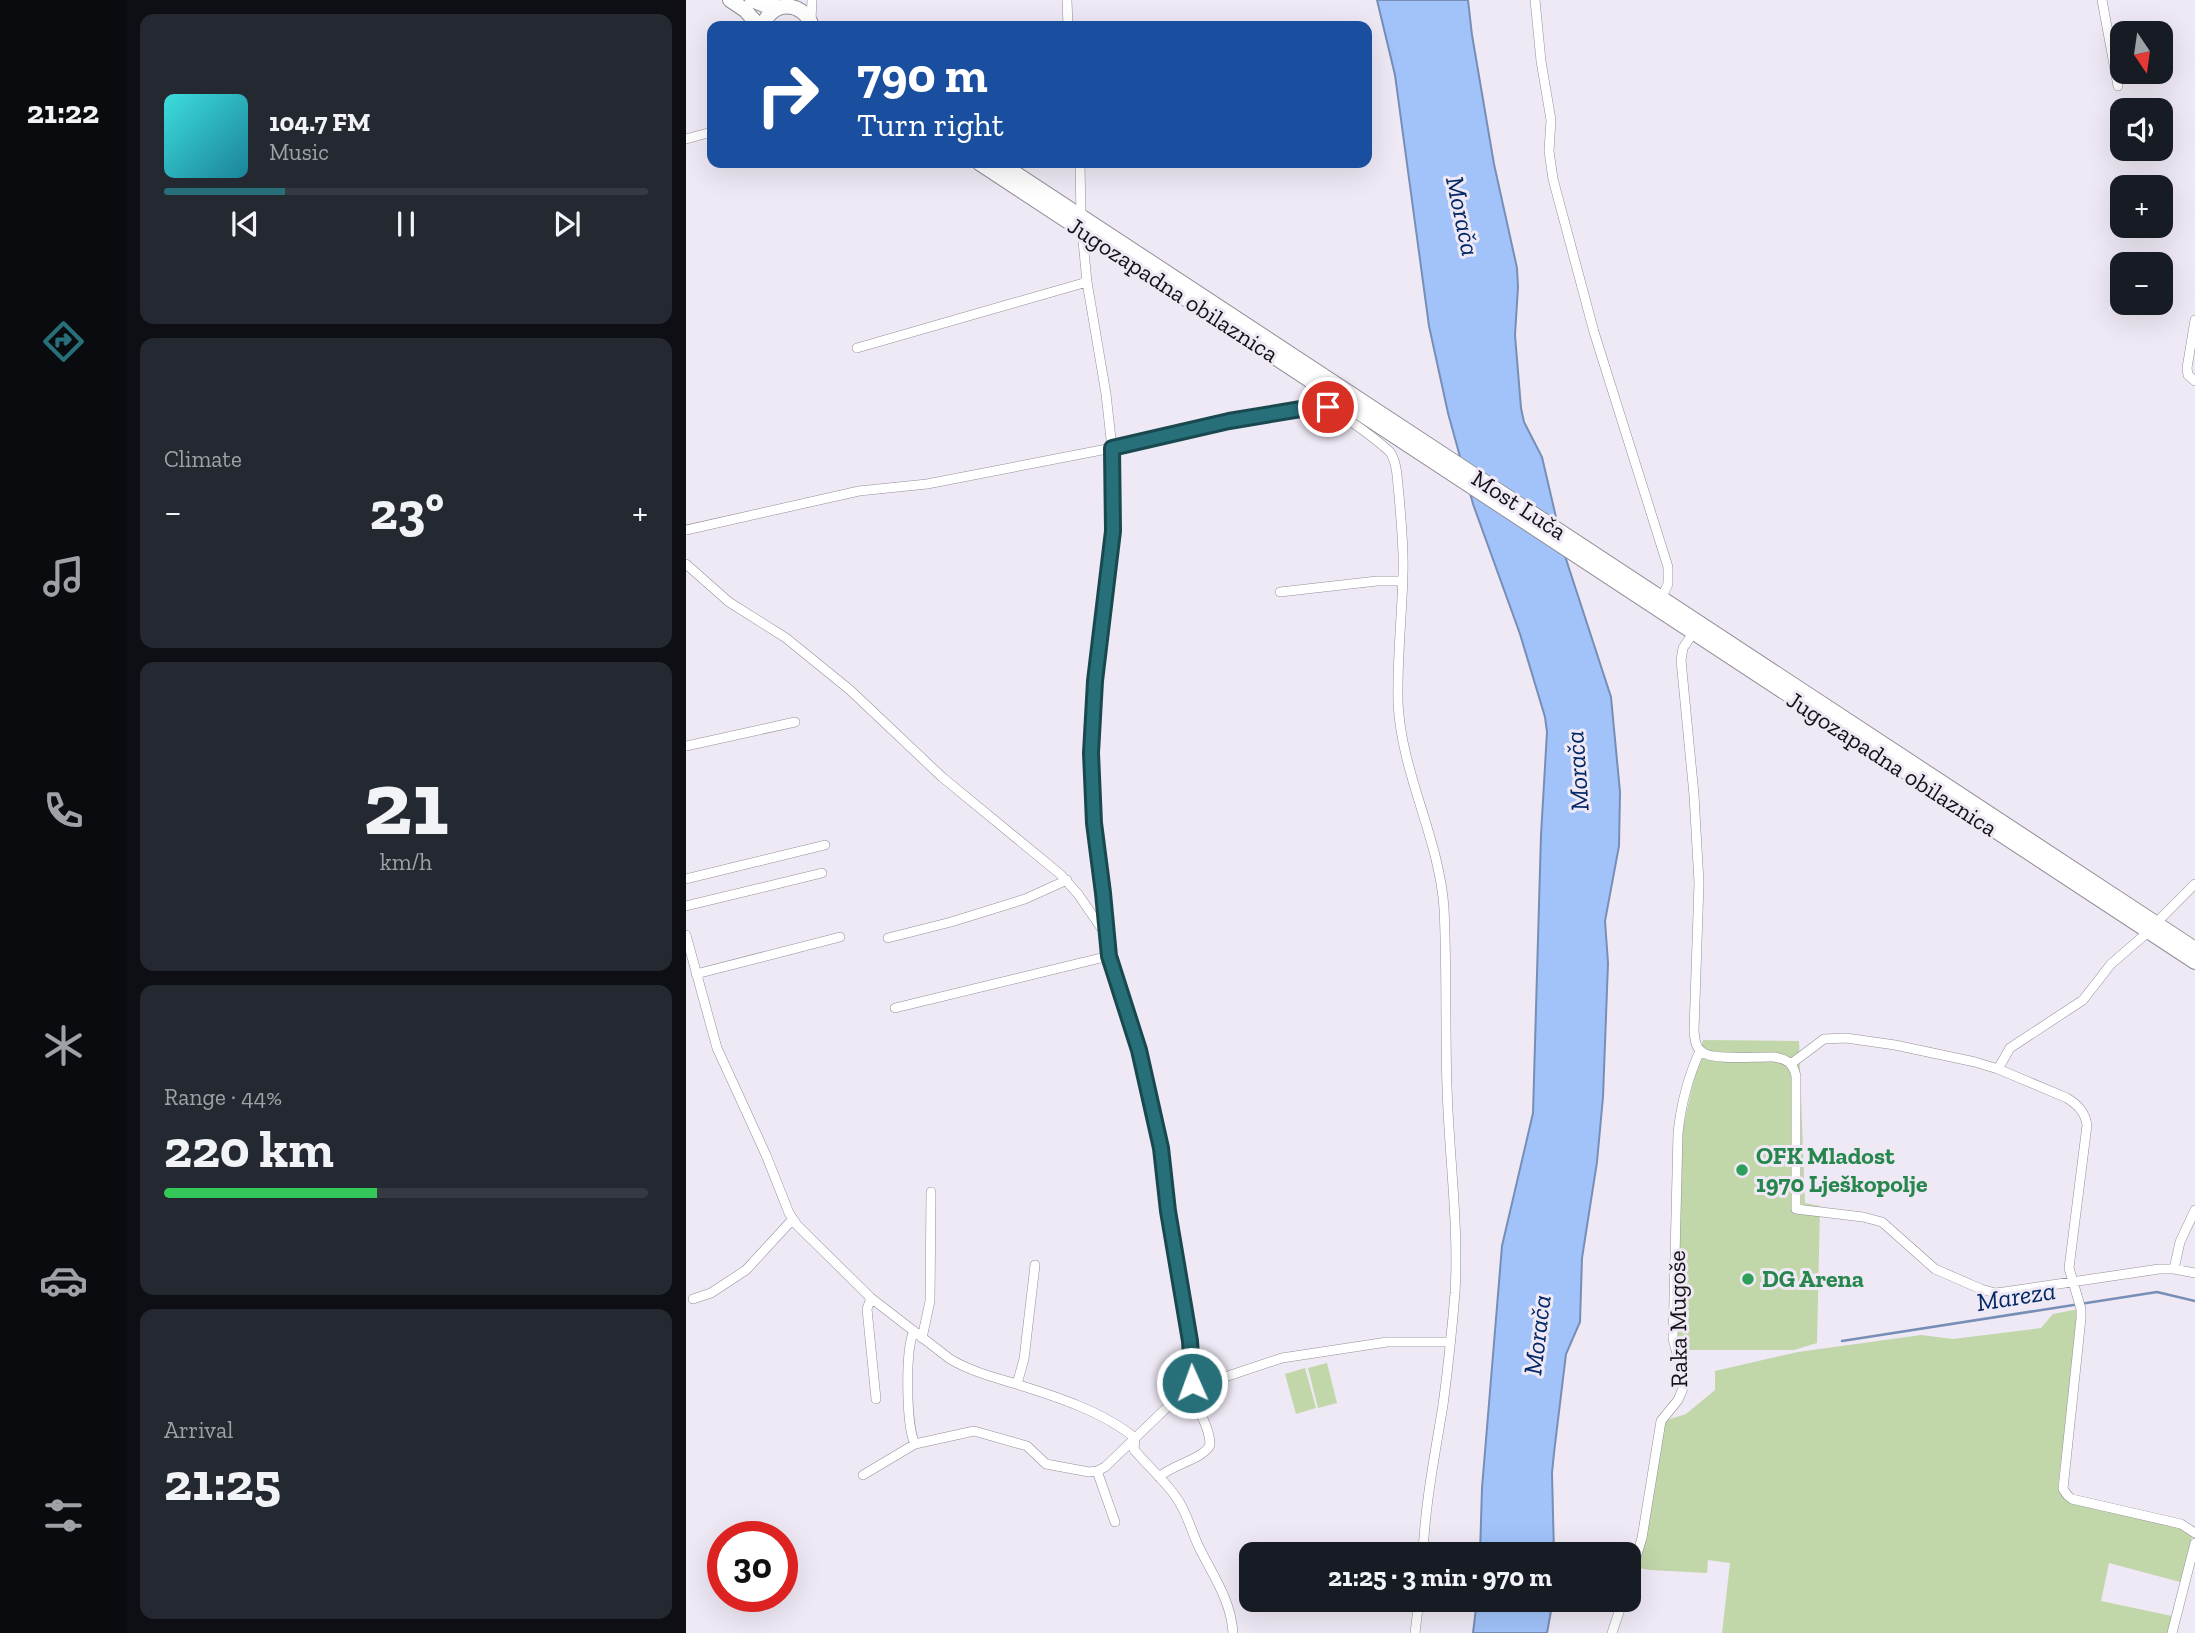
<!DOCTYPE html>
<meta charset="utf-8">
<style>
body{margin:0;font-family:"Zilla Slab",serif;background:#242831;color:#f1f3f6;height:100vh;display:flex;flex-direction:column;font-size:26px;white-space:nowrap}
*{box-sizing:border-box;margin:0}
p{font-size:23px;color:#9ea1a6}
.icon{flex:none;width:38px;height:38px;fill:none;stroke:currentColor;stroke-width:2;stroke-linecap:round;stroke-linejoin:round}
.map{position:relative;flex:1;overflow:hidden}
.drawer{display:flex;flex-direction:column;gap:14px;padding:14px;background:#0d0f14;width:560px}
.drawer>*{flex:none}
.guide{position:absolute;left:21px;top:21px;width:665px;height:147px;border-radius:14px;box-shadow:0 7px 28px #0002;background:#1a4fa0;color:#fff;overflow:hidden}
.needle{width:46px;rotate:167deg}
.tools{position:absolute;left:1424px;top:21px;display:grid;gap:14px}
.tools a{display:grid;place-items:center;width:63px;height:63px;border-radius:14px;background:#171b24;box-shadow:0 7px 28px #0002;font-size:35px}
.speed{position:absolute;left:21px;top:1521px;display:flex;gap:14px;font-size:35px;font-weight:700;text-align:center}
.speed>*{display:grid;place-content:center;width:91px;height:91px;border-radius:50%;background:#171b24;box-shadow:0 7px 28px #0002;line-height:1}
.speed .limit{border:10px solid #d22;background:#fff;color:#111}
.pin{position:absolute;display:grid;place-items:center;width:60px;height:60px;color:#fff;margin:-30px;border:4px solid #fff;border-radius:50%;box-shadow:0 2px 7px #0007}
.me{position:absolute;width:77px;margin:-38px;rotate:358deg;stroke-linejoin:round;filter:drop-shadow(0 0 5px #0008)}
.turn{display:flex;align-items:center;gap:24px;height:147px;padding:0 35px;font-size:32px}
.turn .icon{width:91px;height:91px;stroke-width:2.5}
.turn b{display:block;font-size:49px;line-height:60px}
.big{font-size:52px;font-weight:700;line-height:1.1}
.drawer .tile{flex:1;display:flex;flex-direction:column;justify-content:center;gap:10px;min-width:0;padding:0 24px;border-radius:14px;background:#242831}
.drawer .dial{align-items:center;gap:0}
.dial b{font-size:91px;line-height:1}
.song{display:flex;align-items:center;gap:21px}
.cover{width:84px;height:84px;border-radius:10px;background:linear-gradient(135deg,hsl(180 70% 55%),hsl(190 70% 35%))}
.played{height:7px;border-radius:4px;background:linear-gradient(90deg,#27707a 25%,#363941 25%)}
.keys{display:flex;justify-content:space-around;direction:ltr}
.heat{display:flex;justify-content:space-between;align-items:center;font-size:38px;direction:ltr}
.charge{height:10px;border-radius:5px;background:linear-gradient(90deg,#34c759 44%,#363941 0)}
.trip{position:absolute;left:553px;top:1542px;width:402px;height:70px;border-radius:14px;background:#171b24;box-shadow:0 7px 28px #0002;font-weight:700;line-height:70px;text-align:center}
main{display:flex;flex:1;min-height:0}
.menu{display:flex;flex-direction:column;width:126px;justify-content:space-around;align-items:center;background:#090b0e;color:#9ea1a6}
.menu .icon{width:49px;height:49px}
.menu .current{color:#27707a}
.menu b{font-size:32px;color:#f1f3f6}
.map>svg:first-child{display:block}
.green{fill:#c1d6a9}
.water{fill:#a1c3fa;stroke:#778eb6;stroke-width:2}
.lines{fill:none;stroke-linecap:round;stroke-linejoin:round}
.stream{stroke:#778eb6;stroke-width:2.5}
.minor-casing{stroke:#948e99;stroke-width:10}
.primary-casing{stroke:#948e99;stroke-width:16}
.minor{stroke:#fff;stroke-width:9}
.primary{stroke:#fff;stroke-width:14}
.route-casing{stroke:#19494f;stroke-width:18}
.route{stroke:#27707a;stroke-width:12}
.leisure-dot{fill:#2e9e5b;stroke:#efe9f5;stroke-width:2.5}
.labels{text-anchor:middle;stroke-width:6;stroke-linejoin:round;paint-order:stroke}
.street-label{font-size:24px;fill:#141216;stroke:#efe9f5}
.leisure-label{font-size:24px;font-weight:bold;fill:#27864d;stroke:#efe9f5;text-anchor:start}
.water-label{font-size:26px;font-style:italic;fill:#022866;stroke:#efe9f5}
</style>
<main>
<nav class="menu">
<b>21:22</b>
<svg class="icon current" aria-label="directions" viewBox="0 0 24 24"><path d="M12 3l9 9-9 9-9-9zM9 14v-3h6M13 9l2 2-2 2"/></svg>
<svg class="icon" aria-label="music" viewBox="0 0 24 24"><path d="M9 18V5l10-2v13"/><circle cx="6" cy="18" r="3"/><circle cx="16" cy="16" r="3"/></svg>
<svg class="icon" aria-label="phone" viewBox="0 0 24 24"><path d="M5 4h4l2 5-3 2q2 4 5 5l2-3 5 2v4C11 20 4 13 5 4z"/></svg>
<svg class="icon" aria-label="climate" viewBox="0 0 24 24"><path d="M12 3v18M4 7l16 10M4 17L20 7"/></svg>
<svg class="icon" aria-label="car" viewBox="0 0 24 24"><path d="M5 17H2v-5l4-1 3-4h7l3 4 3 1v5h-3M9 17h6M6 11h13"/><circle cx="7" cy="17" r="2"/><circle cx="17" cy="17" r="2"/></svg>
<svg class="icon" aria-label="filters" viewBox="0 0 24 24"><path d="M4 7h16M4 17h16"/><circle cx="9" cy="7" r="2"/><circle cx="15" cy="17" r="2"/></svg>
</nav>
<section class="drawer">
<div class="tile">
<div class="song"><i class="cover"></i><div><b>104.7 FM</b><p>Music</p></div></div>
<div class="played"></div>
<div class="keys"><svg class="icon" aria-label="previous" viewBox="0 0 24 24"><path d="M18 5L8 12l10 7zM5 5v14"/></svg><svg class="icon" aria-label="pause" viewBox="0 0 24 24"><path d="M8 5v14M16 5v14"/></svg><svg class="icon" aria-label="next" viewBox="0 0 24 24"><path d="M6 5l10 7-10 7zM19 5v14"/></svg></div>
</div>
<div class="tile"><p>Climate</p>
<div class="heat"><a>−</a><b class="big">23°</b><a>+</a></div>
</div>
<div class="tile dial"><b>21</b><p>km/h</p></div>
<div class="tile"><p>Range · 44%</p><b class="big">220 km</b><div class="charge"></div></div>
<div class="tile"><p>Arrival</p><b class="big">21:25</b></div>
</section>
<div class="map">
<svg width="1509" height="1633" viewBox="0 0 1509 1633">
<rect width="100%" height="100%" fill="#efe9f5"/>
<path class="green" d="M1017 1040 1113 1041 1119 1203 1134 1206 1131 1343 1108 1350H991L995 1136Z
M1393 1309 1372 1486 1377 1496 1388 1501 1494 1527 1506 1536 1494 1582 1423 1563 1415 1601 1486 1616 1482 1633H1036L1044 1563 1022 1560 1021 1573 964 1570 947 1567 975 1422 1000 1414 1029 1390V1371L1112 1352 1235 1335 1267 1339 1355 1328 1367 1314Z
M641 1363 651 1403 632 1408 622 1368Z
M619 1368 630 1408 610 1414 599 1374Z"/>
<path class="water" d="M691 0H782L786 35 808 164 831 268 832 287 829 335 835 408 838 422 856 457 879 556 925 697 934 792 933 846 919 921 922 963 917 1097 911 1162 896 1258 894 1322 880 1354 868 1453 866 1473 868 1554H794L796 1488 816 1246 847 1113 855 835 861 732 859 717 834 634 787 504 762 413 743 326 709 75Z
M791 1600H867L861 1633H787Z"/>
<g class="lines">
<path class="stream" d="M1156 1341 1471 1292 1509 1301"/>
<g class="minor-casing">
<path id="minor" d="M381 0 382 26
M849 0 855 61 865 120 863 151 867 179 908 332 982 567V584L976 597
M1416 0 1432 86
M125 20 126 0
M0 139 26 132
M394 163 395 216
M1509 320 1501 368 1502 375 1509 381
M171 348 401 282
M0 530 173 491 241 484 426 448 543 421 633 406C649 407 691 440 704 452 712 464 711 481 713 495 715 521 718 547 717 573 716 616 711 659 712 702 715 773 753 837 758 908 761 968 759 1027 761 1087 763 1156 773 1224 769 1293 766 1330 762 1368 757 1405 749 1454 739 1504 737 1554
M0 564 43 602 100 638 164 690 256 777 374 874 392 894 418 932
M594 592 691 581H717
M1007 633 997 648 995 660 1008 795 1013 883 1008 1031C1009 1039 1009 1047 1016 1052 1027 1061 1072 1056 1088 1057 1101 1059 1107 1063 1110 1076V1209L1177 1217 1196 1222 1249 1269 1295 1289 1309 1293 1318 1292 1473 1269H1488L1509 1273
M0 746 109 722
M0 879 139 845
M0 906 136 873
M1470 923 1509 884
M0 935 31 1048 80 1155 103 1213 111 1225 185 1298 264 1359C284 1371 307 1377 330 1384 369 1396 418 1412 449 1438
M202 938 265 922 339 899 381 880
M10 974 154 937
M209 1008 423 956
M1106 1063 1138 1039 1160 1038 1209 1045 1289 1062 1312 1069 1381 1098C1392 1105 1399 1112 1401 1125L1383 1268 1395 1309V1318L1377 1489 1382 1496 1386 1499 1495 1524 1509 1533
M1312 1069 1324 1048 1397 1000 1425 964 1462 932
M1488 1269 1494 1242 1509 1210
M185 1298 181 1309 190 1399
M7 1299 25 1293 60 1270 106 1220
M228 1331C219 1349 220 1426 229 1444
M236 1338 244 1301 245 1192
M504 1382 516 1383 527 1381 596 1358 701 1342H763
M331 1384 338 1359 349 1265
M449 1438 448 1450 450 1452C463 1467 479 1481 490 1497 501 1512 505 1531 513 1547 527 1576 545 1600 547 1633
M411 1471 429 1522
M177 1475 229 1444 288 1431 341 1446 360 1464 403 1472 411 1471 419 1467 498 1391 504 1382 506 1371 504 1341 486 1238 470 1125 453 1050 423 956 408 823 405 782V736L409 681 427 531 426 448 420 394 401 282 396 231
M473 1477C487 1464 516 1460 524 1445 524 1428 511 1404 498 1391
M943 1580 956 1538 975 1421 992 1400 998 1386V1379L987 1339 992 1133C995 1105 1002 1077 1014 1051
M729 1633 733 1600
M926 1633 937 1600
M1486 1633 1509 1543"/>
</g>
<g class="primary-casing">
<path id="primary" d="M44 0 59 10 73 26
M66 0 83 7H92
M77 26C85 0 117 0 126 26
M293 163 1509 962
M314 163 1509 949"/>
</g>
<use href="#minor" class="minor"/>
<use href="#primary" class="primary"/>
</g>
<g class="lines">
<g class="route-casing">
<path id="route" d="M506 1383 504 1382 506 1371 504 1341 482 1211 475 1148 453 1050 423 956 417 893 408 823 405 753 409 681 427 531 426 448 543 421 633 406 642 407"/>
</g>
<use href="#route" class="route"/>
</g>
<g class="leisure-dot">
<circle cx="1056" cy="1170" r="7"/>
<circle cx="1062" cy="1279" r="7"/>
</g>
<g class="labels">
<g class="street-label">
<text transform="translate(487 290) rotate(33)" y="8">Jugozapadna obilaznica</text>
<text transform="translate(833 505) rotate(33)" y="8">Most Luča</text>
<text transform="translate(1206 764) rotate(33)" y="8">Jugozapadna obilaznica</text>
<text transform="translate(992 1319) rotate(-91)" y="8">Raka Mugoše</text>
</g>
<g class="leisure-label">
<text x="1070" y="1164">OFK Mladost<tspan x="1070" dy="28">1970 Lješkopolje</tspan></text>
<text x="1076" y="1287">DG Arena</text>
</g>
<g class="water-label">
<text transform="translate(777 216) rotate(78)" y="9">Morača</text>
<text transform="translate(891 771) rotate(-94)" y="9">Morača</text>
<text transform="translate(1330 1296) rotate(-9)" y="9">Mareza</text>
<text transform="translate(851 1335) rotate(-83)" y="9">Morača</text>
</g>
</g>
</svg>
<div class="tools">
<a><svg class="needle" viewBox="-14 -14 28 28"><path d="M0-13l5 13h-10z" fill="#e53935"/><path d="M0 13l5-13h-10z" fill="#9ea1a6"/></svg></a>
<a><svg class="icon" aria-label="sound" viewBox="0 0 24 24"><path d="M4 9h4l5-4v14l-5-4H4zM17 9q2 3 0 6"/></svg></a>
<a>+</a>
<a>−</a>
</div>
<div class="speed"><div class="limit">30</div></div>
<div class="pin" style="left:642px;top:407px;background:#d93025"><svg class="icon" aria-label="arrive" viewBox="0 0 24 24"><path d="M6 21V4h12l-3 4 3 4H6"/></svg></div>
<svg class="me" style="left:506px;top:1383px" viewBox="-20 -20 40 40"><circle r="17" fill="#27707a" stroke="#fff" stroke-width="3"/><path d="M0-11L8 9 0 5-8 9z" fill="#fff"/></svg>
<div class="trip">21:25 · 3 min · 970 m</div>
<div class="guide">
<div class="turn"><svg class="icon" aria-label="right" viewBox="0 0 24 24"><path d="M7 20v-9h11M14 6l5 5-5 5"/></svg><div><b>790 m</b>Turn right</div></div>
</div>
</div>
</main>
